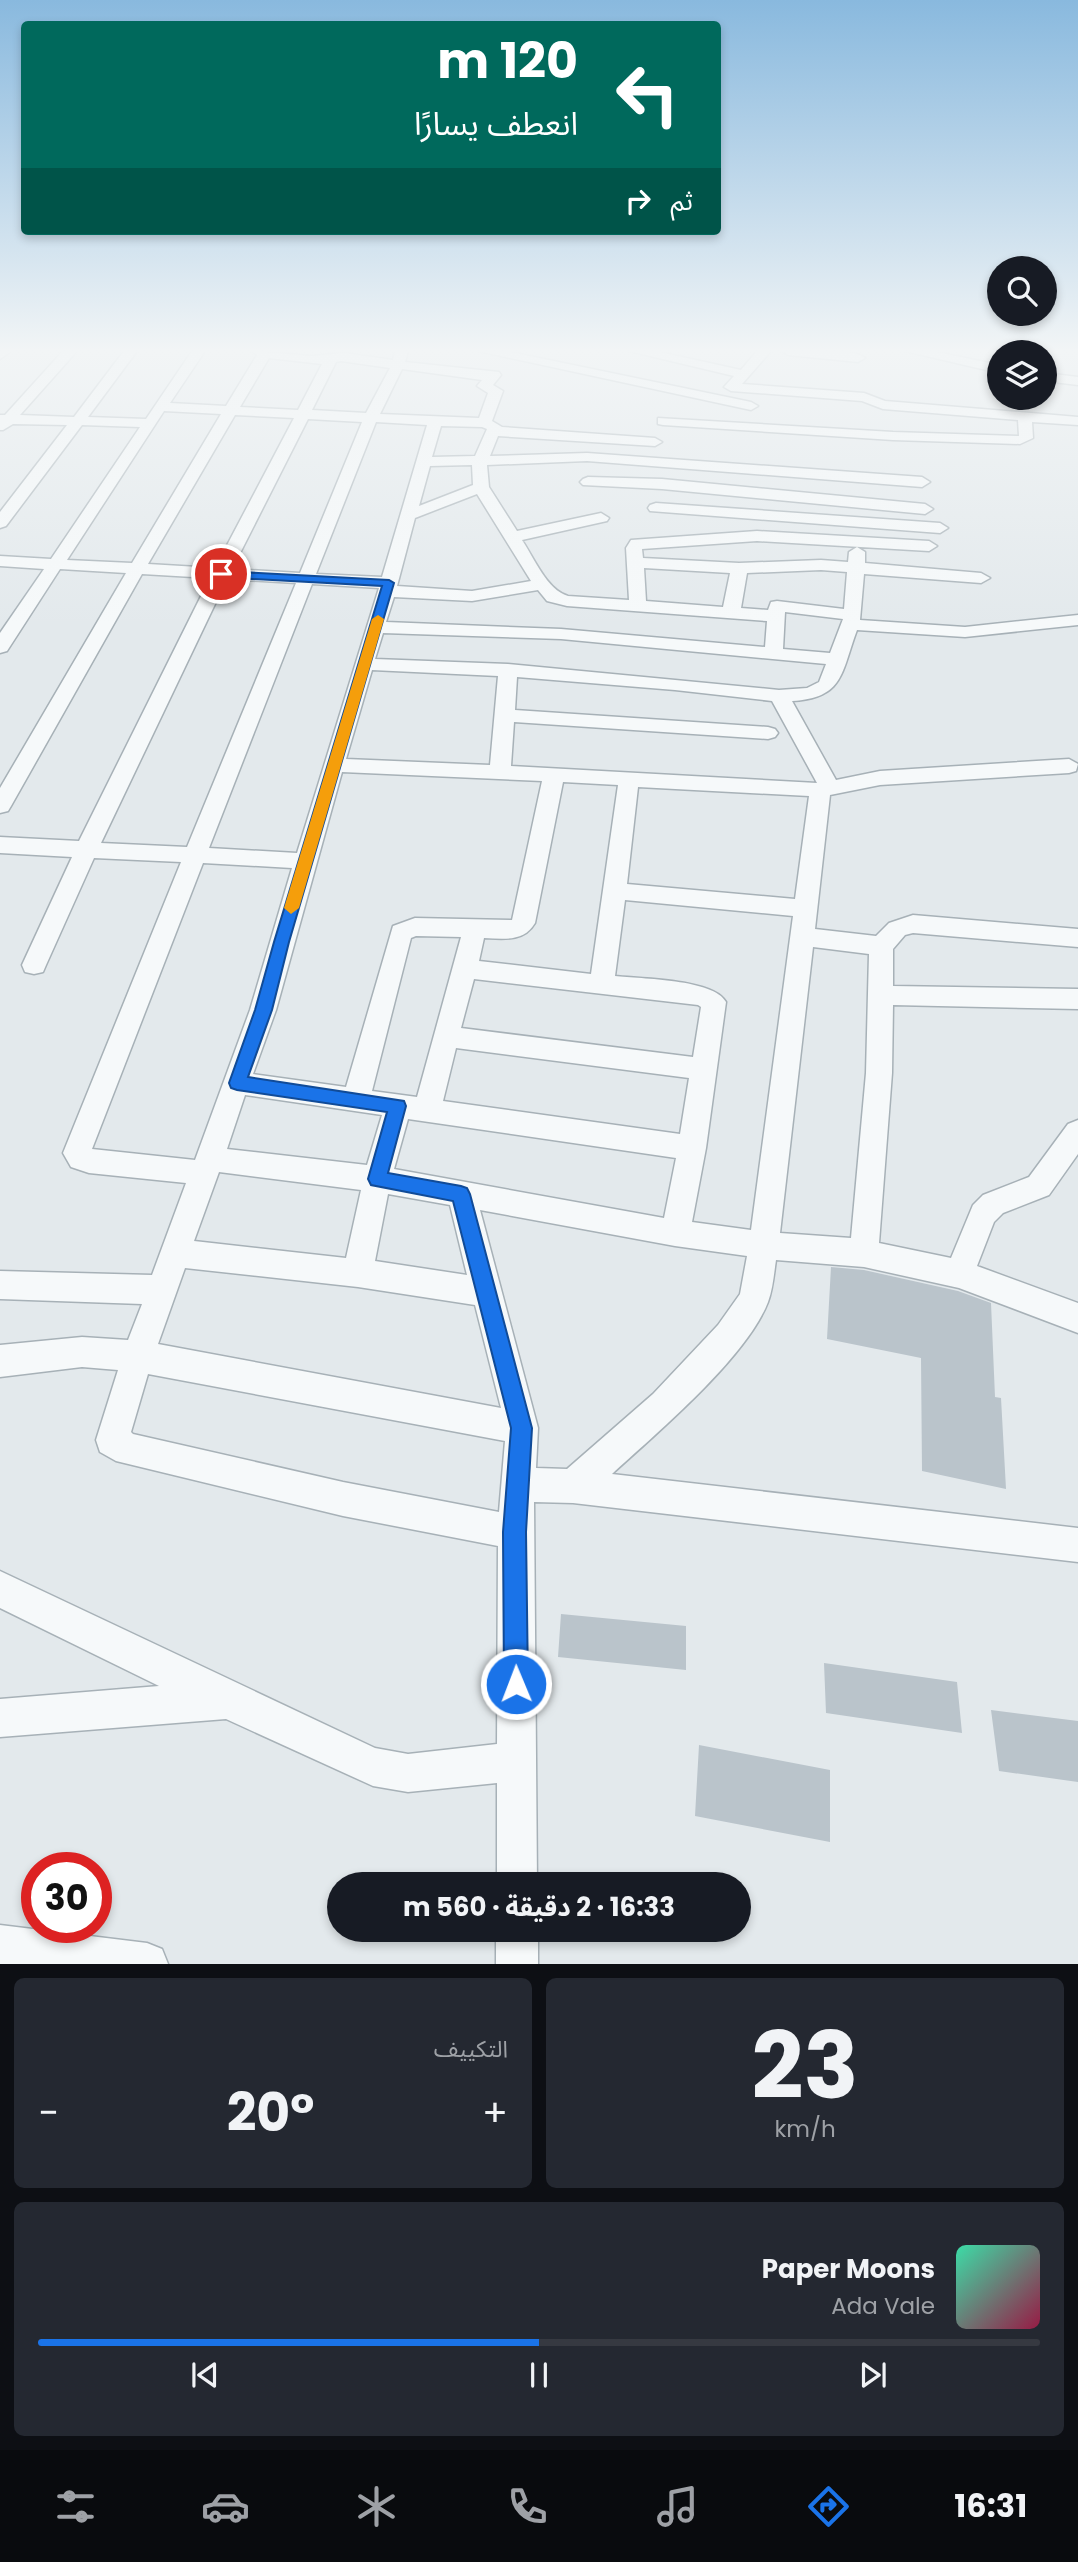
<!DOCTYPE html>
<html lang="ar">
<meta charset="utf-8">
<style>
body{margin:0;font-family:Poppins,"Noto Sans Arabic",sans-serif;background:#242831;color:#f1f3f6;direction:rtl;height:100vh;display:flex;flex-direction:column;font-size:26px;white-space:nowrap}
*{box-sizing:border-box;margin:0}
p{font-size:23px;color:#9ea1a6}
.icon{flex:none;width:38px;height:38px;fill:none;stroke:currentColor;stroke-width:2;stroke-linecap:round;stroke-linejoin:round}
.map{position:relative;height:1964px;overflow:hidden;direction:ltr}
.panel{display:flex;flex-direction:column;gap:14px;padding:14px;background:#0d0f14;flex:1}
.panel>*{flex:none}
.hud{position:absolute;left:21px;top:21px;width:700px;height:214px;border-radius:7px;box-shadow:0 4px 10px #0003;direction:rtl;background:#00695c;color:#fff;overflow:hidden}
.buttons{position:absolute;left:987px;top:256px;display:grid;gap:14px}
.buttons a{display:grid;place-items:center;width:70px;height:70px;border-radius:50%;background:#171b24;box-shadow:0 4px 10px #0003;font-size:35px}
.speed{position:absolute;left:21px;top:1852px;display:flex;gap:14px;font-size:35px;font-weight:700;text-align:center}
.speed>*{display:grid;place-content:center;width:91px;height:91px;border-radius:50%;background:#171b24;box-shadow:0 4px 10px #0003;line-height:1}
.speed .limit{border:10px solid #d22;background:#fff;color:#111}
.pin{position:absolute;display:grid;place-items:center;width:60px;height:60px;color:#fff;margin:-30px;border:4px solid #fff;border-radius:50%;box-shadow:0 2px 7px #0007}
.me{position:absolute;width:77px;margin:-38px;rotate:359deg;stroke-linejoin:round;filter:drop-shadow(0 0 5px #0008)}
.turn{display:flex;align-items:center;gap:24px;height:147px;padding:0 28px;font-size:32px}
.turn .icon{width:91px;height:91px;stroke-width:2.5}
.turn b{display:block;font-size:49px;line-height:60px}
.then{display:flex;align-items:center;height:66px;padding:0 28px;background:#0003;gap:14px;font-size:26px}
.big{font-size:52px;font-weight:700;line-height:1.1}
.panel .tile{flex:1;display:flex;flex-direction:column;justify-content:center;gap:10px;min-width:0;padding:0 24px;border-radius:10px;background:#242831}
.panel .dial{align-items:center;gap:0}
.dial b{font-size:91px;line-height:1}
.song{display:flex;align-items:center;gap:21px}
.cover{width:84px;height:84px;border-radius:10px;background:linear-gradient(135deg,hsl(160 70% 55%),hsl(340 70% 35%))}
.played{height:7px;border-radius:4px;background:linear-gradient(90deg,#1a73e8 50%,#363941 50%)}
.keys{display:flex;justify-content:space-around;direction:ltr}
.heat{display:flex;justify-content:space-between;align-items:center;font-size:38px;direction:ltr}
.panel .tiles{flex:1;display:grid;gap:14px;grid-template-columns:1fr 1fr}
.tile:last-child{grid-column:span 2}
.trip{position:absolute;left:327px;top:1872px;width:424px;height:70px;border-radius:35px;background:#171b24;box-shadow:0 4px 10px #0003;font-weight:700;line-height:70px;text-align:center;direction:rtl}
.dock{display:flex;height:112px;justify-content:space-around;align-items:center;background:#090b0e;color:#9ea1a6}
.dock .icon{width:49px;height:49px}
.dock .selected{color:#1a73e8}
.dock b{font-size:32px;color:#f1f3f6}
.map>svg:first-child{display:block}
.building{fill:#bac4cb}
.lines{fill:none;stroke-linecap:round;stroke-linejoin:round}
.minor-casing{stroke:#a7b1b7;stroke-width:3}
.minor{fill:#f6f9fa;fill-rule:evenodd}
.route{fill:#1a73e8;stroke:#114b97;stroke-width:2}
.slow{fill:#f59e0b}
</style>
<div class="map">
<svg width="1078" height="1964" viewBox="0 0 1078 1964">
<rect width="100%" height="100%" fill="#e3e9ec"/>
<path class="building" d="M831 1267 864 1270 958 1291 991 1303 995 1397 1001 1398 1006 1489 922 1471 921 1358 827 1339Z
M561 1614 686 1626V1670L558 1657Z
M824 1663 957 1682 962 1733 826 1713Z
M991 1710 1078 1721V1782L999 1771Z
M699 1745 830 1770V1842L695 1816Z"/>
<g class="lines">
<g class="minor-casing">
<path id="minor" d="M0 351H11L0 359Z
M63 351H77L20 415 74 417 124 351H137L88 417 146 419 192 351H205L170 403 226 406 257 355 252 351 312 356 344 353 393 360 395 351H408L405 362 499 372 501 375 493 385 503 391 492 421 502 427 655 438 662 442 655 446 498 436 490 456 587 453 922 477 930 482 922 487 587 461 487 465 489 487 517 531 601 513 609 518 607 521 522 540C534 558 547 590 568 596L629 600 626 548 631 540 757 531 929 541 937 546 929 551 757 541 642 549 643 558 739 563 821 560 848 562 849 552 857 547 865 552V563L981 573 990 578 981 583 864 574 860 620 965 627 1078 615V625L965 637 857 630C841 673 844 698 792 701L836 780 880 771 1069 759 1078 764 1076 771 1069 773 880 785 830 795 815 929 876 936 889 923 913 915 1078 929V947L913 933 905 935 893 949V986L1078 989V1009L893 1005 892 1073 879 1243 951 1258 973 1205 983 1195 1029 1177 1068 1124 1078 1120V1154L1049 1195 1003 1213 994 1222 977 1266 1078 1303V1333L959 1288 864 1267 776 1260C774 1273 773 1289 768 1302 747 1357 657 1433 612 1474L1078 1528V1562L573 1503 534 1502 537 1885H497V1783L408 1792 373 1786 226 1719 0 1737V1699L159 1686 0 1608V1571L375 1748 408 1754 497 1744 498 1546 343 1516 116 1461 100 1452 96 1440 118 1370 82 1367 0 1377V1345L82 1337 128 1340 142 1304 0 1299V1271L152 1275 186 1183 89 1173 71 1167 63 1153 181 862 94 858 46 965 43 972 34 974 25 972 22 965 72 857 0 853V837L79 841 210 578 142 574 11 806 8 811 0 813V788L126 573 60 569 7 651 0 653V633L44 569 0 566V556L51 559 140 427 82 425 6 526 0 528V512L67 425 13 424 3 430H0V415H5ZM269 358 322 364 298 410 240 407ZM341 361 390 368 366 413 312 410 336 362ZM402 369 482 380 477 386 488 393 479 418 380 414ZM164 411 221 414 132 563 67 560ZM235 415 294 418 215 568 148 564ZM308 419 362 422 300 573 232 569ZM376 422 427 425 382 577 316 574ZM441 426 482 427 487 429 475 456 432 457ZM472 465 473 485 419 506 430 466ZM477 494 531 581 472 591 397 586 415 518ZM644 568 730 573 723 607 646 601ZM821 570 847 572 844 609 777 601 771 602 768 610 741 608 747 573ZM227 579 296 583 187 847 101 843ZM312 584 379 588 297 853 209 848ZM538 590 547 601 567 606 767 621 765 647 561 629 386 622 394 597 472 601ZM785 612 843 619 830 653 783 649ZM383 633 561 639 826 664 819 682 807 688 779 690 508 664 375 659ZM372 670 498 676 490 765 346 759ZM517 677 675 690 772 701 817 783 511 766 514 722 768 739 775 737 778 733 775 729 768 727 515 710ZM342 772 542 781 512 920 415 918 393 926 346 1087 253 1074 276 1010ZM563 782 618 785 591 974 479 961 484 938C504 939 524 942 535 923ZM638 787 809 796 795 899 627 884ZM203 863 292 868 250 1010 195 1160 92 1149ZM625 900 793 916 751 1230 692 1222 706 1148 726 1002C714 979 641 979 615 976ZM416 936 461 937 417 1097 372 1091 411 938ZM813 947 869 954 866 1073 851 1238 780 1233ZM474 979 698 1005 701 1007 693 1057 461 1028ZM456 1048 689 1078 680 1134 443 1101ZM245 1095 382 1115 367 1165 227 1149ZM408 1119 676 1158 664 1218 394 1169ZM219 1172 361 1190 346 1258 194 1241ZM388 1194 450 1205 467 1275 375 1261ZM480 1210 675 1246 747 1256 740 1294 718 1325 653 1394 567 1469 536 1468 538 1428ZM185 1268 358 1287 475 1305 501 1408 158 1344ZM148 1374 505 1441 499 1512 343 1482 133 1434 131 1432Z
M478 351H505L751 402 758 406 751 410Z
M629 351H655L741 370 757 351H771L742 384 864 393 885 401 1078 417V425L1032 422 1033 438 1020 444 893 440 663 425 658 424V418L893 432 1019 436 1018 420 883 409 862 401 731 391 724 387 734 376Z
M782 351C801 351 851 347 865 358L858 362 788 355Z
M905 351H932L999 365V373Z
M1045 373 1078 377V385L1045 381Z
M588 477 662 479 925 504 933 509 925 514 662 489 583 485 580 482 583 479Z
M656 503 940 523 948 528 940 533 650 511 648 508 650 505Z
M0 1925 147 1943 162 1949 168 1964H0Z
M496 1930H538V1964H496Z"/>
</g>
<use href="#minor" class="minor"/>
</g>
<linearGradient id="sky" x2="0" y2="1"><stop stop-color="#89b9de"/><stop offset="0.56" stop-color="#f2f5f6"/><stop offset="1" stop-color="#f2f5f6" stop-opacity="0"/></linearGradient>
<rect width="1078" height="626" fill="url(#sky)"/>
<path class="route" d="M221 571 389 580 394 583 289 942 272 1010 248 1077 404 1101 406 1106 388 1173 461 1186 467 1188 470 1194 532 1428 526 1532 528 1684 525 1693 516 1696 508 1693 504 1684 503 1532 511 1428 453 1201 371 1185 368 1179 387 1112 237 1090 231 1088 229 1083 255 1010 274 942 382 586 217 577V572Z"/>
<path class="slow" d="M378 615 384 619 299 908 291 914 284 908 372 619Z"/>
</svg>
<div class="buttons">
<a><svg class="icon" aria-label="search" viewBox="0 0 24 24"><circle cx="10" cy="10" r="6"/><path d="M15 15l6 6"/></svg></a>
<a><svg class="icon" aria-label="layers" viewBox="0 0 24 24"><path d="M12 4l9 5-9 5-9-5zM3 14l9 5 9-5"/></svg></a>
</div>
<div class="speed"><div class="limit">30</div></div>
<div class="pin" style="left:221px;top:574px;background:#d93025"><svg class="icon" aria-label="arrive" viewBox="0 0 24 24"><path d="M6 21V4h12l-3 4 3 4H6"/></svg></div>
<svg class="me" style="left:516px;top:1684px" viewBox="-20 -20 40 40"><circle r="17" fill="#1a73e8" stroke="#fff" stroke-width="3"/><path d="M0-11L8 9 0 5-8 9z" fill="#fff"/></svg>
<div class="trip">16:33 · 2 دقيقة · 560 m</div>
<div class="hud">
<div class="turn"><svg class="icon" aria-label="left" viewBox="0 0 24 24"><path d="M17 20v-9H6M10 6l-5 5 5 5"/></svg><div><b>120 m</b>انعطف يسارًا</div></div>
<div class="then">ثم<svg class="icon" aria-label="right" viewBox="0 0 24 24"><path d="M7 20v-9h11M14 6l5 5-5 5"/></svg></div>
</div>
</div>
<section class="panel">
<div class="tiles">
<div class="tile dial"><b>23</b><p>km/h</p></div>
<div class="tile"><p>التكييف</p>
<div class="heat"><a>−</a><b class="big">20°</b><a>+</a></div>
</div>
<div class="tile">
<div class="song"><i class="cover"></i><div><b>Paper Moons</b><p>Ada Vale</p></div></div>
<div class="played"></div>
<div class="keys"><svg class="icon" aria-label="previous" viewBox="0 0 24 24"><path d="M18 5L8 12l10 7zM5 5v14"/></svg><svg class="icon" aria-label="pause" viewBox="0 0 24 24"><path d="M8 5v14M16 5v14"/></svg><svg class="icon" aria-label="next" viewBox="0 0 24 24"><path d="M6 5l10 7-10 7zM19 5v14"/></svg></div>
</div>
</div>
</section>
<nav class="dock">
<b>16:31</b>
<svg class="icon selected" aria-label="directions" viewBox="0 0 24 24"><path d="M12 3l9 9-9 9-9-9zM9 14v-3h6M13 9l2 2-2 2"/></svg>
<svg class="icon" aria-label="music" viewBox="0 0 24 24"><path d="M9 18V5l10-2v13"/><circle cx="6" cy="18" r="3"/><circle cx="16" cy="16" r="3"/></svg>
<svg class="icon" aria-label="phone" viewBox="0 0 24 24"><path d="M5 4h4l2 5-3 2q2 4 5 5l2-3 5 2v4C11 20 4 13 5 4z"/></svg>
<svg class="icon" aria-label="climate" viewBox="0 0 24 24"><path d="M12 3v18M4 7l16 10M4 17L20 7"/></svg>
<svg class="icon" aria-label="car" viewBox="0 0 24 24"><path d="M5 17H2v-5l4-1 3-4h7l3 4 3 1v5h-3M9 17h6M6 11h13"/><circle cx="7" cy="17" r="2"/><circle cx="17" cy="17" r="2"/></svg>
<svg class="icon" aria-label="filters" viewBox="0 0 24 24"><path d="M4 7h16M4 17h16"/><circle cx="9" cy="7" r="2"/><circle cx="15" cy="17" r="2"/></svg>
</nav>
